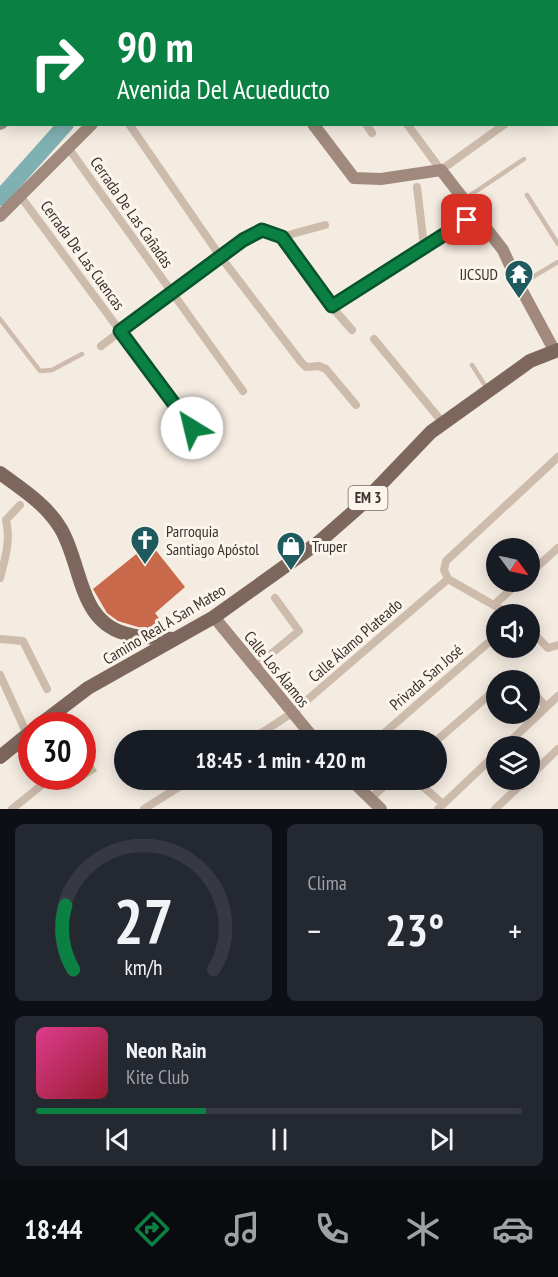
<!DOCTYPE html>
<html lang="es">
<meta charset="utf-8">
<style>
body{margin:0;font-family:"PT Sans Narrow",sans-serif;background:#242831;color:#f1f3f6;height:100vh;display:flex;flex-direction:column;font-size:22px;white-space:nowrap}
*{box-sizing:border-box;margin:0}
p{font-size:20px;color:#9ea1a6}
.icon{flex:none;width:33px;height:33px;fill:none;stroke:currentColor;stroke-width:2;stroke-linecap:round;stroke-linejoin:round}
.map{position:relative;height:809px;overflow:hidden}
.side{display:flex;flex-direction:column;gap:15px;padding:15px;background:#0d0f14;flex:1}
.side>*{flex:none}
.guide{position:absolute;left:0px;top:0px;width:558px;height:126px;box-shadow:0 3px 15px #0003;background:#0b8043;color:#fff;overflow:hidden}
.needle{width:39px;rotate:123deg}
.fabs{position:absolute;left:486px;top:538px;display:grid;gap:12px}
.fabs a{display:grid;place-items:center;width:54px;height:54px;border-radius:50%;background:#171b24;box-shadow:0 3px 15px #0003;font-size:30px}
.speed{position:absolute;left:18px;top:712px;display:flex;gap:12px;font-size:30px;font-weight:700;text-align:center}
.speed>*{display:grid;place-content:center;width:78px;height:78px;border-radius:50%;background:#171b24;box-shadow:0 3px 15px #0003;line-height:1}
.speed .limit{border:9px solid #d22;background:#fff;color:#111}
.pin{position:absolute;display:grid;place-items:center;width:51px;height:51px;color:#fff;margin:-26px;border-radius:12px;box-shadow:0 3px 9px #0006}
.me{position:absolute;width:66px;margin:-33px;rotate:324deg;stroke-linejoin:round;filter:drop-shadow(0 0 4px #0008)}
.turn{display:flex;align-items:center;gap:21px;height:126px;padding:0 18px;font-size:27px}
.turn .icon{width:78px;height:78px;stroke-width:2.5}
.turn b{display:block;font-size:42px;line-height:51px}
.big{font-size:45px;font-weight:800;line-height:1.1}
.side .widget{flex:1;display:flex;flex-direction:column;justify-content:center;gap:9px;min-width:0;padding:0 21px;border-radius:9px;background:#242831}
.side .dial{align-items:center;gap:0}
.dial svg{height:156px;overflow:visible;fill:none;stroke:#363941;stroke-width:7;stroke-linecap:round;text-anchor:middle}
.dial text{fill:#f1f3f6;stroke:none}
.song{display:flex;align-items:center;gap:18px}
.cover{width:72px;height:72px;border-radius:9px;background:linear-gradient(135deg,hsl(330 70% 55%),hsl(350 70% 35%))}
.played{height:6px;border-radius:3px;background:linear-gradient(90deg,#0b8043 35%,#363941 35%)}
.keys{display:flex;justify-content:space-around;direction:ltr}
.heat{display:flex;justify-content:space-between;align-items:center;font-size:33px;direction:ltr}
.side .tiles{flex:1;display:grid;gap:15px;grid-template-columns:1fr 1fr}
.widget:last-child{grid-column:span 2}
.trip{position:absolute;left:114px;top:730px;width:333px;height:60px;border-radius:30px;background:#171b24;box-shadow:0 3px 15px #0003;font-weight:800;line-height:60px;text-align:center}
.menu{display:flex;height:96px;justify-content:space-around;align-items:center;background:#090b0e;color:#9ea1a6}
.menu .icon{width:42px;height:42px}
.menu .current{color:#0b8043}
.menu b{font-size:27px;color:#f1f3f6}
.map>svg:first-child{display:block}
.green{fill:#b8c4a0}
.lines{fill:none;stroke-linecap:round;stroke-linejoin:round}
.river{stroke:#7fb0b2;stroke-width:16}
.building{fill:#c8694b}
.lane{stroke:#cdbbac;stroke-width:4.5}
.street{stroke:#cdbbac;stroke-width:8}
.secondary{stroke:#a18a7d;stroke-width:12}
.primary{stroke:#7d675c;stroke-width:14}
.route-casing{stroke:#07532c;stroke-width:15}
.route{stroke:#0b8043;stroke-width:10}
.labels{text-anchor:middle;stroke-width:6;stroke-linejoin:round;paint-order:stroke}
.shield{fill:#fbf5ee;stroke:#756b66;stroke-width:1.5}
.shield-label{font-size:15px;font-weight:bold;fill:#3b302b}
.street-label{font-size:16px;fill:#3b302b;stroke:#fbf5ee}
.poi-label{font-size:16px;fill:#3b302b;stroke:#fbf5ee;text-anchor:start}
</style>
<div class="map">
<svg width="558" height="809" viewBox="0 0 558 809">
<rect width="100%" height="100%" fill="#f4ebe1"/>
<path class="green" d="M87 755 97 771 68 790 60 777H82L83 758Z"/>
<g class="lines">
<path class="river" d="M183 2 185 0
M0 198 66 124"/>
</g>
<path class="building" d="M150 543 185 587 155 613 168 630 138 627 118 621 107 613 93 589Z"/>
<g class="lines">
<path class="lane" d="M527 195 558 244
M466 198 524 159
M521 284 558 262
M0 319 40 371 52 370 82 354
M472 365 488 390"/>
<path class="street" d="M272 0 273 2
M312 0 313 2
M382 2 384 0
M0 11 2 13
M0 101 2 103
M556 105 558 104
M129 124 220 256 301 362 306 367 319 366 326 369 356 405
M366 124 372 133
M407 124 441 170 505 124
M69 149 243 391
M417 187 424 246
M21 197 192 428
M281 237 325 225
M331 306 467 220
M374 339 443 423
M101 346 243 240 262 230 281 237 331 306 352 330
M530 573 558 548
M0 578C5 559 11 540 6 520L20 505
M495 604 519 582
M511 615 448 579 444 570 446 561 558 457
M530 630 548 648 558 645
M0 639 23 641 47 689
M255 667 299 631 275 598
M0 675 27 734
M506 681 513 676 522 681
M530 689 546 707
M249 741 292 713 448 579
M375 741 496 636
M436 741 496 689
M504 747 558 696
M530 776 558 749
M415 780 443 804
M370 799 391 780
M12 809 43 784
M144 809 190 780
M438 809 496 754
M495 809 526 780"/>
<path class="secondary" d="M144 2 145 0
M0 124 2 123
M313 124 354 178 381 179 441 170 503 250 519 285 554 350
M0 216 92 124
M214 617 316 741
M351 780 381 809"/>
<path class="primary" d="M0 473C22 489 47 505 61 529 83 567 78 625 131 635 144 638 159 638 172 639
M38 726 88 688 214 617 319 542 360 506 431 432 530 361 558 350
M0 757 32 731"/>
</g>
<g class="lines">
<g class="route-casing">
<path id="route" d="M192 428 120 331 243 240 262 230 282 237 332 306 467 220"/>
</g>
<use href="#route" class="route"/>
</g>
<defs>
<g id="temple-pin" transform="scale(1.5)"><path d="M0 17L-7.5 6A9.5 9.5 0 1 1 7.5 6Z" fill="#1f5a5e" stroke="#fbf5ee"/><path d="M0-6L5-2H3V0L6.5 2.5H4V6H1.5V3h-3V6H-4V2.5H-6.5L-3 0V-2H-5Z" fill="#fff"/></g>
<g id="church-pin" transform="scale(1.5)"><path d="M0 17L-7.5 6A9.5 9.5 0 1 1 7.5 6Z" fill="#1f5a5e" stroke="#fbf5ee"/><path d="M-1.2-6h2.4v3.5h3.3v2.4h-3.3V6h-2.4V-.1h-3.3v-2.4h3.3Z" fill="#fff"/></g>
<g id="shop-pin" transform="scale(1.5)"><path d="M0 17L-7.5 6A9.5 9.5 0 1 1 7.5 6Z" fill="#1f5a5e" stroke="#fbf5ee"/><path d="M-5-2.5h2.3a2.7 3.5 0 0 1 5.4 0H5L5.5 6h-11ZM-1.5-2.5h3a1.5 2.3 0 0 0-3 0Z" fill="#fff"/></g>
</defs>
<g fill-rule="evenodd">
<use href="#temple-pin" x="519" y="274"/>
<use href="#church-pin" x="145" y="540"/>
<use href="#shop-pin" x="291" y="546"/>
</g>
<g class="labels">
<rect class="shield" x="348.5" y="486" width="39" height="24" rx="4.5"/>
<g class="shield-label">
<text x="368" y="503">EM 3</text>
</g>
<g class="street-label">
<text transform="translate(132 212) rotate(55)" y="6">Cerrada De Las Cañadas</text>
<text transform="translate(83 255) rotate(54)" y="6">Cerrada De Las Cuencas</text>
<text transform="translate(164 624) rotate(-31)" y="6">Camino Real A San Mateo</text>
<text transform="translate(355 640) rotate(-41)" y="6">Calle Álamo Plateado</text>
<text transform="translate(277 669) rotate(51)" y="6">Calle Los Álamos</text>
<text transform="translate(426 677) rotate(-41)" y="6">Privada San José</text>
</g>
<g class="poi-label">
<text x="498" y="280" text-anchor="end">IJCSUD</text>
<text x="166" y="537">Parroquia<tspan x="166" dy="18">Santiago Apóstol</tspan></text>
<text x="312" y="552">Truper</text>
</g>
</g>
</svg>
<div class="fabs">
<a><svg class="needle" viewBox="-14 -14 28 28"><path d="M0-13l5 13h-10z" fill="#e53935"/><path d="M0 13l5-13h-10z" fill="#9ea1a6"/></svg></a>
<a><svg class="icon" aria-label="sound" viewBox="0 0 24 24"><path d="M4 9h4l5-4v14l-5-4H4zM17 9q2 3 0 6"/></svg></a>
<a><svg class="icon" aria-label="search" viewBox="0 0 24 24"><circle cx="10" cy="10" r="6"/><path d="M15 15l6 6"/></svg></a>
<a><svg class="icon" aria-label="layers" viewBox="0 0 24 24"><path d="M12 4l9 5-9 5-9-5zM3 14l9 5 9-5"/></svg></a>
</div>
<div class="speed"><div class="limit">30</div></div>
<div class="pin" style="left:467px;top:220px;background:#d93025"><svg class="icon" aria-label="arrive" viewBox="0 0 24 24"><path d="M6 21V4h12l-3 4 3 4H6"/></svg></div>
<svg class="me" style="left:192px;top:428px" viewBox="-20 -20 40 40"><circle r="19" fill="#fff"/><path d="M0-13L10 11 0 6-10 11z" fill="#0b8043"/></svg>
<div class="trip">18:45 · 1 min · 420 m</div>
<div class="guide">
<div class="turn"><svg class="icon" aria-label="right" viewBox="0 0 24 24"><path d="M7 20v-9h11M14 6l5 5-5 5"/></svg><div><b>90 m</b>Avenida Del Acueducto</div></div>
</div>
</div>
<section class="side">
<div class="tiles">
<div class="widget dial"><svg viewBox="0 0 100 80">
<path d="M14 69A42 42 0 1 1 86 69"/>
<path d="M14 69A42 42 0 0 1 10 36" stroke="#0b8043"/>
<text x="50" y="56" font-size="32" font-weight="700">27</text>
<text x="50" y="72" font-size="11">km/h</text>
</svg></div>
<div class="widget"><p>Clima</p>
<div class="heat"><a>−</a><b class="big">23°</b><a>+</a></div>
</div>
<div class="widget">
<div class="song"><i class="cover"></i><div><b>Neon Rain</b><p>Kite Club</p></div></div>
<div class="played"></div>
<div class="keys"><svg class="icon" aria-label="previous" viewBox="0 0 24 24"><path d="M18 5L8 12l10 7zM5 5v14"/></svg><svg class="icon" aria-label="pause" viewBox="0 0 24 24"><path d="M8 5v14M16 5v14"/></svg><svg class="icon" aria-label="next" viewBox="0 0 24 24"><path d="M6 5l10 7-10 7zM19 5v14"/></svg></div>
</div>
</div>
</section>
<nav class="menu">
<b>18:44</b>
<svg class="icon current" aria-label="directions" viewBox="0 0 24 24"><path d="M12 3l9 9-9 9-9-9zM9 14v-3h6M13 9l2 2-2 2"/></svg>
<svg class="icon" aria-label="music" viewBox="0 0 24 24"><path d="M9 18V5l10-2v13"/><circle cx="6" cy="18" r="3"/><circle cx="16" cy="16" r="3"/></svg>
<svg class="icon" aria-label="phone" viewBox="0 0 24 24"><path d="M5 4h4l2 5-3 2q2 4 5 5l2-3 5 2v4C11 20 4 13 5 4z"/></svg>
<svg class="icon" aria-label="climate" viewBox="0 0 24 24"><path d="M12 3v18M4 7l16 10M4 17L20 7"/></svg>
<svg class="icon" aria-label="car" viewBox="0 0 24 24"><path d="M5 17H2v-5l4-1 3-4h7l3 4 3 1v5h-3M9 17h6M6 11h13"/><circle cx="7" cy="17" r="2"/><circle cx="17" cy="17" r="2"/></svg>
</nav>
